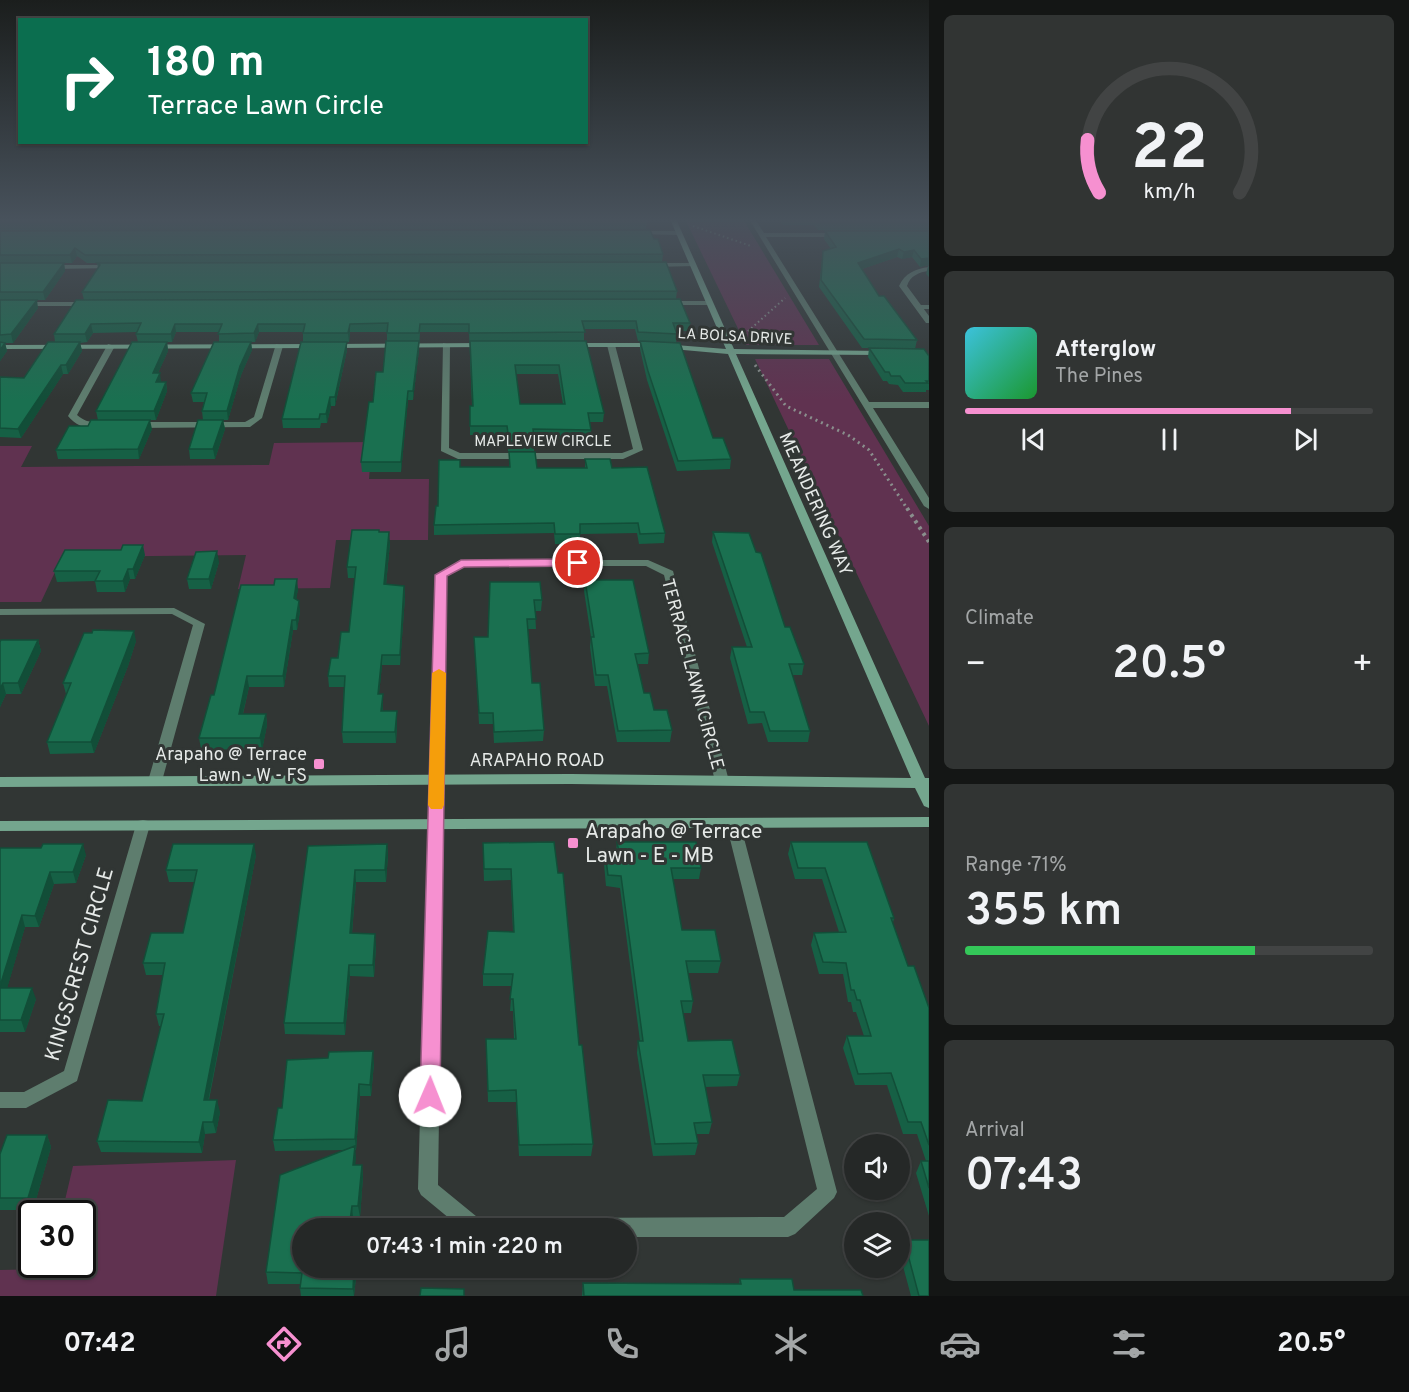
<!DOCTYPE html>
<meta charset="utf-8">
<style>
body{margin:0;font-family:Overpass,sans-serif;background:#313433;color:#f1f3f6;height:100vh;display:flex;flex-direction:column;font-size:22px;white-space:nowrap}
*{box-sizing:border-box;margin:0}
p{font-size:20px;color:#a3a6a7}
.icon{flex:none;width:33px;height:33px;fill:none;stroke:currentColor;stroke-width:2;stroke-linecap:round;stroke-linejoin:round}
.map{position:relative;flex:1;overflow:hidden}
.side{display:flex;flex-direction:column;gap:15px;padding:15px;background:#141615;width:480px}
.side>*{flex:none}
.guide{position:absolute;left:18px;top:18px;width:570px;height:126px;border-radius:0px;box-shadow:0 2px 4px #0004,0 0 0 2px #424444;background:#0b6e4f;color:#fff;overflow:hidden}
.controls{position:absolute;left:844px;top:1134px;display:grid;gap:12px}
.controls a{display:grid;place-items:center;width:66px;height:66px;border-radius:50%;background:#252827;box-shadow:0 2px 4px #0004,0 0 0 2px #424444;font-size:30px}
.speed{position:absolute;left:18px;top:1200px;display:flex;gap:12px;font-size:30px;font-weight:700;text-align:center}
.speed>*{display:grid;place-content:center;width:78px;height:78px;border-radius:50%;background:#252827;box-shadow:0 2px 4px #0004,0 0 0 2px #424444;line-height:1}
.speed .limit{border:3px solid #111;border-radius:9px;background:#fff;color:#111}
.pin{position:absolute;display:grid;place-items:center;width:51px;height:51px;color:#fff;margin:-26px;border:3px solid #fff;border-radius:50%;box-shadow:0 2px 6px #0007}
.me{position:absolute;width:66px;margin:-33px;rotate:1deg;stroke-linejoin:round;filter:drop-shadow(0 0 4px #0008)}
.turn{display:flex;align-items:center;gap:21px;height:126px;padding:0 30px;font-size:27px}
.turn .icon{width:78px;height:78px;stroke-width:2.5}
.turn b{display:block;font-size:42px;line-height:51px}
.big{font-size:45px;font-weight:600;line-height:1.1}
.side .tile{flex:1;display:flex;flex-direction:column;justify-content:center;gap:9px;min-width:0;padding:0 21px;border-radius:9px;background:#313433}
.side .dial{align-items:center;gap:0}
.dial svg{height:156px;overflow:visible;fill:none;stroke:#424444;stroke-width:7;stroke-linecap:round;text-anchor:middle}
.dial text{fill:#f1f3f6;stroke:none}
.song{display:flex;align-items:center;gap:18px}
.cover{width:72px;height:72px;border-radius:9px;background:linear-gradient(135deg,hsl(190 70% 55%),hsl(130 70% 35%))}
.played{height:6px;border-radius:3px;background:linear-gradient(90deg,#f690d0 80%,#424444 80%)}
.keys{display:flex;justify-content:space-around;direction:ltr}
.heat{display:flex;justify-content:space-between;align-items:center;font-size:33px;direction:ltr}
.charge{height:9px;border-radius:4px;background:linear-gradient(90deg,#34c759 71%,#424444 0)}
.trip{position:absolute;left:292px;top:1218px;width:345px;height:60px;border-radius:30px;background:#252827;box-shadow:0 2px 4px #0004,0 0 0 2px #424444;font-weight:600;line-height:60px;text-align:center}
.tab-bar{display:flex;height:96px;justify-content:space-around;align-items:center;background:#0f1010;color:#a3a6a7}
.tab-bar .icon{width:42px;height:42px}
.tab-bar .selected{color:#f690d0}
.tab-bar b{font-size:27px;color:#f1f3f6}
main{display:flex;flex:1;min-height:0}
.map>svg:first-child{display:block}
.green{fill:#603250}
.lines{fill:none;stroke-linecap:round;stroke-linejoin:round}
.path-far2{stroke:#8a8f8d;stroke-width:2;stroke-dasharray:1.5 3;stroke-linecap:butt}
.path-far1{stroke:#8a8f8d;stroke-width:3;stroke-dasharray:2 4;stroke-linecap:butt}
.path{stroke:#8a8f8d;stroke-width:4;stroke-dasharray:3 4.5;stroke-linecap:butt}
.lane{fill:#5e7d6e;fill-rule:evenodd}
.street{fill:#5e7d6e;fill-rule:evenodd}
.secondary{fill:#74a68e;fill-rule:evenodd}
.wall{fill:#166045;fill-rule:evenodd}
.shaded-wall{fill:#124e38}
.building{fill:#1a7050;stroke:#124e38;stroke-width:1.5;fill-rule:evenodd}
.route{fill:#f690d0;stroke:#a05e87;stroke-width:1.5}
.slow{fill:#f59e0b}
.poi-dot{fill:#f690d0;stroke:#313634;stroke-width:2}
.labels{text-anchor:middle;stroke-width:6;stroke-linejoin:round;paint-order:stroke}
.far-street-label{font-size:15px;fill:#e6eae8;stroke:#313634}
.street-label{font-size:18px;fill:#e6eae8;stroke:#313634}
.poi-label{font-size:18px;fill:#e6eae8;stroke:#313634;text-anchor:end}
.near-poi-label{font-size:21px;fill:#e6eae8;stroke:#313634;text-anchor:start}
.near-street-label{font-size:21px;fill:#e6eae8;stroke:#313634}
</style>
<main>
<div class="map">
<svg width="929" height="1296" viewBox="0 0 929 1296">
<rect width="100%" height="100%" fill="#313634"/>
<path class="green" d="M685 219H743L819 345H746Z
M755 359H829L929 526V726Z
M372 442 369 479H429L428 540H336L330 588 238 589 246 555 62 557 41 602H0V446H32L21 467 269 465 274 443Z
M236 1160 216 1296H0V1270L48 1269 50 1265 82 1264V1214L62 1213 73 1166Z"/>
<g class="lines">
<path class="path-far2" d="M693 226 751 246
M744 339 746 333 785 298"/>
<path class="path-far1" d="M755 365 786 406 848 435 869 450 908 510"/>
<path class="path" d="M907 508 929 542"/>
<path class="lane" d="M749 219H755L764 233H839L842 235 839 237H766L869 402H929V408H873L929 498V509L924 506Z
M637 231H679L682 233 679 235 635 234V232Z
M664 301H709L713 303 709 305H667L663 303Z
M0 302H89L93 304 89 306H0Z
M916 305H929V309H916Z"/>
<path class="street" d="M693 263 696 265 695 266 652 267 649 265 652 263Z
M113 265 115 266V268L49 269 45 267 49 265Z
M929 267V271C919 272 910 276 907 286L929 316V323H926L899 286C905 273 915 269 929 267Z
M443 343 450 345 449 448 460 453H622L633 449 607 345 611 343 615 345 643 450 623 459H458L441 451Z
M108 344 115 346 77 415C91 427 97 418 108 425 94 434 77 427 68 416Z
M276 344 283 346 262 418 250 427 135 428 130 425 135 422H245L254 417Z
M461 560H648L673 571 729 781 727 784H717L715 781 664 575 646 566H463L447 576 438 1185 482 1221 485 1228H461L421 1195 418 1189 435 575Z
M174 608 205 624 162 781 160 784H150L148 781 193 625 172 614 0 615V609Z
M733 818 738 819 740 823 837 1192 834 1198 795 1234 788 1237H627V1228H554L557 1221 564 1218 784 1217 817 1189 726 823 728 819Z
M143 820 148 821 150 825 77 1081 26 1108H0V1092H24L64 1071 136 825 138 821Z"/>
<path class="secondary" d="M670 219H676L734 349 883 351 887 353 883 355 736 354 925 778H929V808L924 806 915 788 571 784 0 787V777L571 774 911 778 728 354 650 347H571L567 345 571 343H650L726 349Z
M485 343 489 345 488 347 331 348 327 346 331 344Z
M317 344 318 346 314 348 0 349V345Z
M929 817V827L0 831V821Z"/>
</g>
<path class="wall" d="M0 219 647 221 646 229 0 230Z
M778 219H929V230H818L814 225H783Z
M0 231 654 239 663 254 662 262 677 291 676 299 84 300 82 292 98 268 97 263 490 262 87 263 77 256 72 263H0Z
M825 231H929V265L920 267 912 257 902 259 897 257 862 269 879 296 917 340 915 349 929 356V390H926V392H903L898 385 889 384 887 381H883L868 357 869 348H895H862L819 287 823 251 831 249 824 239Z
M0 263H64L65 271 45 300H23L38 308 13 343H5L7 351 0 361Z
M928 266H929V277L926 274Z
M76 300 690 323 689 331H676L677 334 676 343 713 438 731 459 730 469 677 471 647 380 640 349V341H638L635 329H584V341L604 413 603 422H590L591 430 590 439 534 438V451H508L507 435H470V406H472L469 332H420L419 350 413 400H408L401 472H362L361 462 373 402 383 372 387 341V332H350L349 342H347V350L335 406H331L327 423H321L320 428H283L282 419 303 342V332H259L255 342H251L252 350 241 375 228 420H203L202 411 204 402H193L191 393 219 342V332H176L172 342H167L168 351 158 373 161 382H166L167 391 156 420H98L96 411 138 342 136 334 137 332 93 333 87 342 80 343 82 351 68 374H63L21 438 0 437V377L24 378 55 342 54 334ZM516 374H558L563 404H520Z
M223 420 225 429 215 459H190L189 449Z
M152 429 139 459H58L56 450Z
M509 452 537 468H585V459L612 468 665 533 664 543 639 544 637 533 580 534V544H555L554 533 434 535V525L438 506 460 467H509Z
M379 532 390 543 386 585 404 586 405 597 400 665H382L379 694H383V711H397V723L396 743H343L342 732 344 687H329L328 676 349 632 355 578H348L347 567Z
M713 532 756 552 785 627 804 664 802 675H792L810 731 808 742H768L762 723 748 724 730 658 732 647H747L712 542Z
M145 555 135 579H130L125 592H97L95 581 57 582 54 571Z
M219 562 211 589H189L187 579Z
M585 580 649 653 648 664H638L644 693 654 710 672 730 670 742H617L607 686H595L590 647 591 637 584 591Z
M490 582 542 600 541 611H535L536 629H528L532 683 544 730 543 741 494 743 493 724H479L474 637H488Z
M274 585 298 589 296 599 300 611 297 630H293L284 687H249L243 714H266L267 725 262 750 201 749 199 738 214 695Z
M38 640 41 651 21 694H6L0 707V642Z
M136 641 128 666 94 753 50 754 47 742 66 694 63 683Z
M554 842 579 1045 593 1144 591 1156H519L516 1102H488L486 1039H514L513 1011H510L512 986H483V974L513 932 511 880 484 881 483 854Z
M617 842 701 868 699 879H673L682 930 721 961 718 973H688L693 1001 691 1013H683L688 1041 740 1075 737 1086 705 1087 712 1122 709 1134H696L698 1143 695 1155 653 1156 637 1053 638 1041H640L620 888 606 886 604 864 605 852H616Z
M791 842 894 918 893 923 908 966 929 1008V1216L916 1173 921 1161H926L917 1134H903L887 1085H855L843 1048 847 1036H864L856 1012H853L851 1002H848L843 974H819L811 945 814 933 839 932 822 879H795L788 854Z
M387 844 388 855 386 882H356L352 934 376 945 374 977 350 976 345 1035 285 1034 284 1023 308 846Z
M0 848 86 855 76 883 54 884 39 927H25L7 988 36 999 25 1032H0Z
M256 855 209 1100 220 1112 216 1133 205 1134 202 1153 101 1152 97 1141 142 1101 161 1026H159L156 1014 163 975H146L143 963 183 933 195 882H169L166 870Z
M374 1063 371 1096H360L356 1150H355V1165H362L363 1177 360 1217H353L303 1228 357 1268 354 1296H301L300 1288 301 1284H268L266 1272 344 1150 275 1151 273 1140 282 1108Z
M47 1135 51 1147 33 1210H0V1154Z
M904 1240 929 1296H911L900 1255V1248Z
M740 1279 794 1290 863 1296H582L583 1283 739 1284Z"/>
<path class="shaded-wall" d="M75 248 77 256 72 263 70 255Z
M899 249 897 257 856 271 858 263Z
M914 250 912 257 902 259 904 252Z
M929 258V265L920 267 921 259Z
M64 263 65 271 45 300 43 292Z
M37 300 38 308 13 343 11 334Z
M91 324 93 333 87 342 85 334Z
M175 324 176 332 172 342 171 334Z
M258 324 259 332 255 342 254 333Z
M350 324V332L349 342 348 333Z
M419 341V350L413 400V391Z
M80 342 82 351 68 374 66 365Z
M167 342 168 351 154 382 153 373Z
M251 342 252 350 241 375 228 420 227 411 240 366Z
M347 342V350L335 406V397Z
M5 343 7 351 0 361V350Z
M61 365 63 374 21 438 18 429Z
M160 373 161 382H156Z
M166 382 167 391 156 420 154 411Z
M408 391V400L401 472V462Z
M330 397 331 406 327 423 326 414Z
M150 420 152 429 139 459 138 449Z
M223 420 225 429 215 459 213 449Z
M389 532 390 543 385 595 384 584Z
M143 545 145 555 135 579 133 569Z
M217 551 219 562 211 589 209 579Z
M128 569 130 579 125 592 123 581Z
M297 579 298 589 295 608 294 598Z
M404 586 405 597 400 665V655Z
M299 601 300 611 297 630 296 620Z
M292 620 293 630 284 687 283 676Z
M134 631 136 641 128 666 94 753 91 742Z
M38 640 41 651 21 694 18 683Z
M382 655V665L378 705V694Z
M247 676 249 687 240 725 239 714Z
M3 683 6 694 0 707V689Z
M383 694V705L382 722 381 711Z
M397 711V723L396 743 395 732Z
M266 714 267 725 262 750 260 738Z
M83 844 86 855 76 883 73 872Z
M254 844 256 855 206 1112 204 1100Z
M387 844 388 855 386 882 385 870Z
M355 870 356 882 351 945 350 933Z
M50 872 54 884 39 927 35 916Z
M22 915 25 927 4 999 0 989V986Z
M375 934 376 945 374 977 373 965Z
M349 965 350 976 345 1035 344 1023Z
M32 988 36 999 25 1032 21 1020Z
M373 1051 374 1063 371 1096 370 1085Z
M359 1084 360 1096 356 1150 355 1139Z
M217 1100 220 1112 216 1133 213 1122Z
M203 1122 205 1134 202 1153 199 1142Z
M47 1135 51 1147 33 1210 28 1198Z
M355 1146 356 1158 354 1177 353 1165Z
M362 1165 363 1177 360 1217 358 1206Z
M352 1206 353 1217 352 1228H349Z
M354 1268H357L354 1296 353 1289Z"/>
<path class="building" d="M0 219H646L647 221 0 222Z
M816 219H929V222L819 223Z
M650 230 654 239H658L663 254 85 255 75 248 70 255H0V231Z
M825 231H929V258L921 259 914 250 904 252 899 249 858 263 879 296H884L917 340 864 339 821 280 823 251 836 247Z
M666 262 677 291 82 292 100 265 97 263Z
M0 263H64L43 292H0Z
M680 299 690 323H673L677 334 638 332 636 321H582L585 332 469 333V324H420L419 333H387L388 323 350 324 348 333H303L305 324H258L254 333 218 334 222 324H175L171 334H136L141 323 91 324 85 334H54L76 300Z
M0 300H37L11 334 0 335Z
M386 341H419L413 391H408L401 462H361L369 402H373L376 372H383Z
M470 341H586L604 413H588L591 430 533 429 534 441H509L507 426H470V406H473ZM515 365H559L565 404H520Z
M640 341 680 343 713 438H723L731 459 678 461 648 371Z
M0 342 5 343 0 350Z
M48 342H80L66 365H61L18 429 0 428V377L24 378Z
M132 342H167L153 373H160L156 382H166L154 411H96Z
M214 342H251L240 366 227 411H202L207 393H191Z
M301 342H347L335 397H330L326 414H320L319 419H282Z
M869 348 924 349 929 356V381H926L928 383H905L900 376H891L889 372H885Z
M91 420H150L138 449 56 450 69 426H88Z
M198 420H223L213 449H189Z
M509 452H535L537 468H587L585 459H610L612 468 647 467 665 533 640 534 638 523 580 524V534H555L554 523 434 525 436 506H438L439 460H460V467H510Z
M352 530H379V532H389L384 584 404 586 400 655H382L378 694H383L381 711H397L395 732H342L345 676H328L331 658H338L341 632H349L356 567H347Z
M713 532 749 533 756 552 761 553 785 627H790L804 664H789L810 731H770L764 712H750L732 647H752Z
M123 545H143L133 569H128L123 581H95L100 571H54L65 550H121Z
M217 551 209 579H187L196 552Z
M275 579H297L294 598 299 601 296 620H292L283 676H247L239 714H266L260 738H199L211 695H214L241 585H274Z
M585 580H633L649 653 635 654 644 693H650L654 710H667L672 730 618 731 608 675H596L591 637H594Z
M490 582H540L542 600H534L536 619H527L532 683H540L544 730 494 732 493 713H479L474 637H488Z
M93 630 134 631 125 655 91 742H47L71 683H63L84 633H92Z
M1 640H38L18 683H3L0 689V642Z
M554 842 558 873H563L579 1045H582L593 1144 519 1145 516 1090 488 1091 486 1039H516L513 999H510L513 974H483L488 931 514 932 511 869H484L483 843Z
M617 842H696L701 868H671L682 930H715L721 961H686L693 1001H681L688 1041 732 1040 740 1075H703L712 1122 694 1123 698 1143 655 1144 638 1041H643L621 876 608 875 605 852H619Z
M791 842H867L894 918H891L908 966H914L929 1008V1145L921 1122H908L891 1073 858 1074 847 1036H871L860 1000H857L854 990H851L846 963 823 962 814 933 846 932 825 868H798Z
M43 844H83L73 872H50L35 916 22 915 0 986V848H41Z
M173 844H254L204 1100H217L213 1122H203L199 1142 97 1141 108 1100 142 1101 164 1014H156L165 963H143L151 933H183L197 870H166Z
M387 844 385 870H355L350 933 375 934 373 965H349L344 1023H284L308 846Z
M0 988H32L21 1020H0Z
M373 1051 370 1085 359 1084 355 1139 273 1140 278 1108H282L287 1060 328 1058 329 1052Z
M7 1135H47L28 1198H0V1154Z
M355 1146 353 1165H362L358 1206H352L349 1228H303V1268H354L353 1289 300 1288 302 1273 266 1272 280 1175Z
M921 1161H929V1188Z
M904 1240H929V1296H919Z
M740 1279H792L794 1290H861L863 1296H584L583 1283 741 1284Z
M421 1288 464 1289V1296H420Z"/>
<linearGradient id="sky" x2="0" y2="1"><stop stop-color="#1b1e1d"/><stop offset="0.55" stop-color="#48525c"/><stop offset="1" stop-color="#48525c" stop-opacity="0"/></linearGradient>
<rect width="929" height="400" fill="url(#sky)"/>
<path class="route" d="M578 559 582 560 584 563 582 566 464 567 447 576 440 1096 437 1103 430 1106 423 1103 420 1096 435 575 461 560Z"/>
<path class="slow" d="M439 669 446 673 444 805 442 809H431L428 805 432 673Z"/>
<g class="poi-dot">
<rect x="313" y="758" width="12" height="12" rx="3"/>
<rect x="567" y="837" width="12" height="12" rx="3"/>
</g>
<g class="labels">
<g class="far-street-label">
<text transform="translate(735 336) rotate(3)" y="5">LA BOLSA DRIVE</text>
<text x="543" y="446">MAPLEVIEW CIRCLE</text>
</g>
<g class="street-label">
<text transform="translate(816 504) rotate(66)" y="6">MEANDERING WAY</text>
<text transform="translate(693 674) rotate(75)" y="6">TERRACE LAWN CIRCLE</text>
<text x="537" y="766">ARAPAHO ROAD</text>
</g>
<g class="poi-label">
<text x="307" y="760">Arapaho @ Terrace<tspan x="307" dy="21">Lawn - W - FS</tspan></text>
</g>
<g class="near-poi-label">
<text x="585" y="838">Arapaho @ Terrace<tspan x="585" dy="24">Lawn - E - MB</tspan></text>
</g>
<g class="near-street-label">
<text transform="translate(79 964) rotate(-74)" y="7">KINGSCREST CIRCLE</text>
</g>
</g>
</svg>
<div class="controls">
<a><svg class="icon" aria-label="sound" viewBox="0 0 24 24"><path d="M4 9h4l5-4v14l-5-4H4zM17 9q2 3 0 6"/></svg></a>
<a><svg class="icon" aria-label="layers" viewBox="0 0 24 24"><path d="M12 4l9 5-9 5-9-5zM3 14l9 5 9-5"/></svg></a>
</div>
<div class="speed"><div class="limit">30</div></div>
<div class="pin" style="left:578px;top:563px;background:#d93025"><svg class="icon" aria-label="arrive" viewBox="0 0 24 24"><path d="M6 21V4h12l-3 4 3 4H6"/></svg></div>
<svg class="me" style="left:430px;top:1096px" viewBox="-20 -20 40 40"><circle r="19" fill="#fff"/><path d="M0-13L10 11 0 6-10 11z" fill="#f690d0"/></svg>
<div class="trip">07:43 · 1 min · 220 m</div>
<div class="guide">
<div class="turn"><svg class="icon" aria-label="right" viewBox="0 0 24 24"><path d="M7 20v-9h11M14 6l5 5-5 5"/></svg><div><b>180 m</b>Terrace Lawn Circle</div></div>
</div>
</div>
<section class="side">
<div class="tile dial"><svg viewBox="0 0 100 80">
<path d="M14 69A42 42 0 1 1 86 69"/>
<path d="M14 69A42 42 0 0 1 8 42" stroke="#f690d0"/>
<text x="50" y="56" font-size="32" font-weight="700">22</text>
<text x="50" y="72" font-size="11">km/h</text>
</svg></div>
<div class="tile">
<div class="song"><i class="cover"></i><div><b>Afterglow</b><p>The Pines</p></div></div>
<div class="played"></div>
<div class="keys"><svg class="icon" aria-label="previous" viewBox="0 0 24 24"><path d="M18 5L8 12l10 7zM5 5v14"/></svg><svg class="icon" aria-label="pause" viewBox="0 0 24 24"><path d="M8 5v14M16 5v14"/></svg><svg class="icon" aria-label="next" viewBox="0 0 24 24"><path d="M6 5l10 7-10 7zM19 5v14"/></svg></div>
</div>
<div class="tile"><p>Climate</p>
<div class="heat"><a>−</a><b class="big">20.5°</b><a>+</a></div>
</div>
<div class="tile"><p>Range · 71%</p><b class="big">355 km</b><div class="charge"></div></div>
<div class="tile"><p>Arrival</p><b class="big">07:43</b></div>
</section>
</main>
<nav class="tab-bar">
<b>07:42</b>
<svg class="icon selected" aria-label="directions" viewBox="0 0 24 24"><path d="M12 3l9 9-9 9-9-9zM9 14v-3h6M13 9l2 2-2 2"/></svg>
<svg class="icon" aria-label="music" viewBox="0 0 24 24"><path d="M9 18V5l10-2v13"/><circle cx="6" cy="18" r="3"/><circle cx="16" cy="16" r="3"/></svg>
<svg class="icon" aria-label="phone" viewBox="0 0 24 24"><path d="M5 4h4l2 5-3 2q2 4 5 5l2-3 5 2v4C11 20 4 13 5 4z"/></svg>
<svg class="icon" aria-label="climate" viewBox="0 0 24 24"><path d="M12 3v18M4 7l16 10M4 17L20 7"/></svg>
<svg class="icon" aria-label="car" viewBox="0 0 24 24"><path d="M5 17H2v-5l4-1 3-4h7l3 4 3 1v5h-3M9 17h6M6 11h13"/><circle cx="7" cy="17" r="2"/><circle cx="17" cy="17" r="2"/></svg>
<svg class="icon" aria-label="filters" viewBox="0 0 24 24"><path d="M4 7h16M4 17h16"/><circle cx="9" cy="7" r="2"/><circle cx="15" cy="17" r="2"/></svg>
<b>20.5°</b>
</nav>
